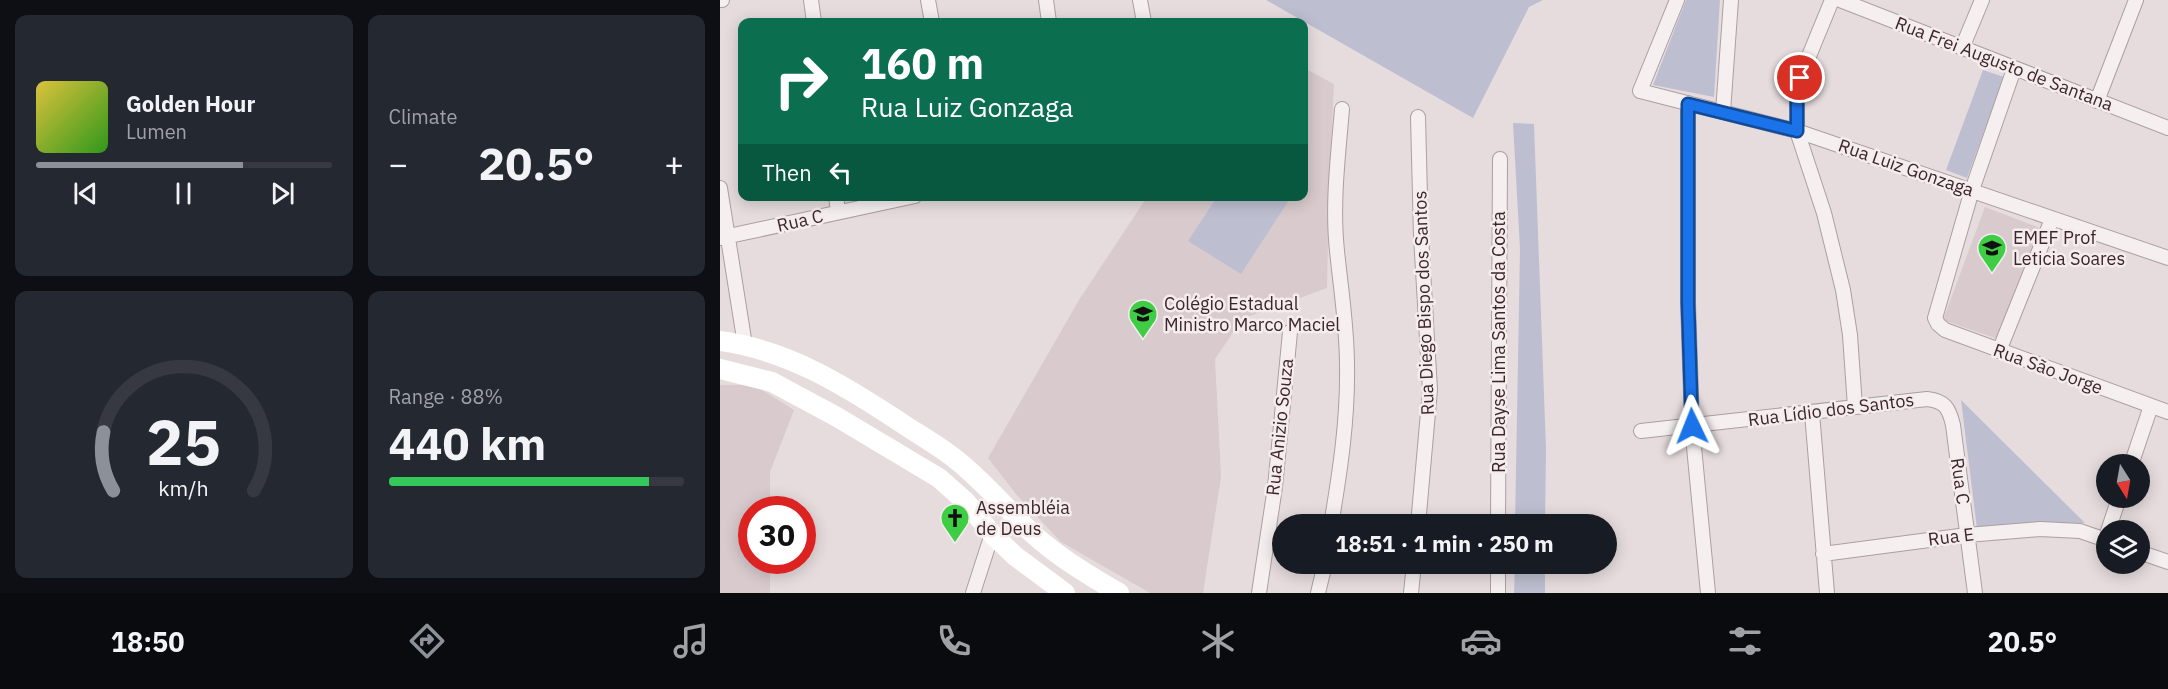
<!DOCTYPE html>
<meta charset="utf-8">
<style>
body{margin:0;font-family:"IBM Plex Sans",sans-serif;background:#242831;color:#f1f3f6;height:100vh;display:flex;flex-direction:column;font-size:22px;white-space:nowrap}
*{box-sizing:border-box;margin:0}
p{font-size:20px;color:#9ea1a6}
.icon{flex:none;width:33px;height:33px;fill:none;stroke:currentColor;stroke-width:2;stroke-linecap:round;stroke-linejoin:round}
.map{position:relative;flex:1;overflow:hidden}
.side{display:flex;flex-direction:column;gap:15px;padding:15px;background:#0d0f14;width:720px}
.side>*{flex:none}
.hud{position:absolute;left:18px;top:18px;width:570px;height:183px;border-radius:12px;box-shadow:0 3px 15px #0003;background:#0b6e4f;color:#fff;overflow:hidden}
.needle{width:39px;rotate:169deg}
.tools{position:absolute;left:1376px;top:454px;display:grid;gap:12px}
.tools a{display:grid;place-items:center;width:54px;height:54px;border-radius:50%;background:#171b24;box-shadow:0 3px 15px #0003;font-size:30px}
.speed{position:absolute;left:18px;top:496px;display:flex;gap:12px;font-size:30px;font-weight:700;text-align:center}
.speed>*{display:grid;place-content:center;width:78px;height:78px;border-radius:50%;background:#171b24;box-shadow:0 3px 15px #0003;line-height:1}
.speed .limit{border:9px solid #d22;background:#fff;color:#111}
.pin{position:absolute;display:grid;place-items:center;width:51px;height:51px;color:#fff;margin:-26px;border:3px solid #fff;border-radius:50%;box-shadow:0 2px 6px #0007}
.me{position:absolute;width:66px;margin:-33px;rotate:358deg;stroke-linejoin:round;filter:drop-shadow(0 0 4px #0008)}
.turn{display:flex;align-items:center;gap:21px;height:126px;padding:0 24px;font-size:27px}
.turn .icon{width:78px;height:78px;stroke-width:2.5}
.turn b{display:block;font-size:42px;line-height:51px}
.then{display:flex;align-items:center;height:57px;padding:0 24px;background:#0003;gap:12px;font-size:22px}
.big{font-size:45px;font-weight:800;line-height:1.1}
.side .card{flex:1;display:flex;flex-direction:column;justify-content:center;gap:9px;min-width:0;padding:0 21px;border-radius:12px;background:#242831}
.side .dial{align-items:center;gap:0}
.dial svg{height:156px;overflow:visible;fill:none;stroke:#363941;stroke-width:7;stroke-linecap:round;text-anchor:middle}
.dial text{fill:#f1f3f6;stroke:none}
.song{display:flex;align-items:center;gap:18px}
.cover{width:72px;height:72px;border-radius:9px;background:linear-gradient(135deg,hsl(50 70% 55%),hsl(110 70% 35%))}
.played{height:6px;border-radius:3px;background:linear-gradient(90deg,#8c9099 70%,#363941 70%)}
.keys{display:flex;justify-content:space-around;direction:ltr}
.heat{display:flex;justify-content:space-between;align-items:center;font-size:33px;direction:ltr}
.charge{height:9px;border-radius:4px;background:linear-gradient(90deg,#34c759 88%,#363941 0)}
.side .tiles{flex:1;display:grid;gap:15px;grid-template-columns:repeat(2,1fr)}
.trip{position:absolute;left:552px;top:514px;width:345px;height:60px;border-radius:30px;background:#171b24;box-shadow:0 3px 15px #0003;font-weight:800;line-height:60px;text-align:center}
.tabs{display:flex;height:96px;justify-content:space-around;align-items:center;background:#090b0e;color:#9ea1a6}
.tabs .icon{width:42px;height:42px}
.tabs .active{color:#8c9099}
.tabs b{font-size:27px;color:#f1f3f6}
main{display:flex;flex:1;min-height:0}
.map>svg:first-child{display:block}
.built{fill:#d8cacd}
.green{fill:#bdbfd0}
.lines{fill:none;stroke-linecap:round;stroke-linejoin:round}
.minor-casing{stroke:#ad9ea1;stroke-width:16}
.minor{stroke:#f5eff0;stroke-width:14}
.secondary{stroke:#fff;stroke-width:20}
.route-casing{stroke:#114b97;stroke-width:15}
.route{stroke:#1a73e8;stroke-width:10}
.labels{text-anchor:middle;stroke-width:5;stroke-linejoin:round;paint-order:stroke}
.street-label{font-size:18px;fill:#3d262a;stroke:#f4eced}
.poi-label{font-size:18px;fill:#3d262a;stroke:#f4eced;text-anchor:start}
</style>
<main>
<section class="side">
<div class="tiles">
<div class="card">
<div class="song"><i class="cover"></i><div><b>Golden Hour</b><p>Lumen</p></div></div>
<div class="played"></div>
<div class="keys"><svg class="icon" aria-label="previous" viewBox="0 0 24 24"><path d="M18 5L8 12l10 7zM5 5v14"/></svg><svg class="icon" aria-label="pause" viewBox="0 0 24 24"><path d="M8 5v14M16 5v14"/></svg><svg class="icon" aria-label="next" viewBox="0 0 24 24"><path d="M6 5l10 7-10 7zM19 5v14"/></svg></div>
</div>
<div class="card"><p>Climate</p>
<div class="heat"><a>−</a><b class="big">20.5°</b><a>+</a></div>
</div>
<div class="card dial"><svg viewBox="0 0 100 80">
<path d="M14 69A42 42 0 1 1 86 69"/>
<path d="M14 69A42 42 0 0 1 9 39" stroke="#8c9099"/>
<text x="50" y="56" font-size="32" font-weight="700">25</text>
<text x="50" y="72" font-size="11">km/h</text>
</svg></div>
<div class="card"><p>Range · 88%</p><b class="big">440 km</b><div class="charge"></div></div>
</div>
</section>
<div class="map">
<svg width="1448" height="593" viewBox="0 0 1448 593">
<rect width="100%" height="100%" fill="#e6dcde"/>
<path class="built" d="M584 68 614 84 609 186 607 288 522 319 495 359 501 477 483 593H430L341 542 296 494 268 458 359 300 427 197 584 196Z
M1265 207 1320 228 1278 339 1223 320Z
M0 385H34L74 410 50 472V510H32V561H50V593H0Z"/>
<path class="green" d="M546 0H823L809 7 753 118Z
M966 0H1000L994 97 933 85Z
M1263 70 1284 77 1247 178 1226 170Z
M793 123 814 124 826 449 825 525H795L800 249Z
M497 197H571L521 274 468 241Z
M1241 400 1365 523 1257 529Z
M795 564H825V593H794Z"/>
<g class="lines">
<g class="minor-casing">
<path id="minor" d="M0 0H2
M91 0 94 22
M208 0 212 22
M326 0 329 22
M420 0 424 22
M957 0 920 91 1077 131 1448 258
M1112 0 1080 78 1077 97V131L1104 213 1123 290 1130 335 1135 407
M1120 0 1448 128
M1242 48 1262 0
M1294 69 1252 190 1215 318 1218 324 1225 330 1448 412
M1377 101 1416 0
M968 103V302L972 426 988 593
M1003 112 1011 0
M0 188 25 345
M116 196 118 212
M0 238 195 196
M1279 351 1332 219
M1092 413 1107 593
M921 431 1207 399C1225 401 1229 408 1233 425L1255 593
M1411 465 1431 406
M611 525C620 472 628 419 627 365 627 327 621 290 617 251 612 204 618 157 622 109
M698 525 710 390 701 236 698 117
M778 525 780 159
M1388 531 1399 498
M1419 552 1448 562
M1103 554 1247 535 1320 529 1360 531 1386 540
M253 593 272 534
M539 593 555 487 570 332
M598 593 605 564
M691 593 694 564
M778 593V564"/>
</g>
<use href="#minor" class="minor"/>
<path class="secondary" d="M0 341C67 350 122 384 177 420 196 433 216 444 234 458 263 480 286 509 313 534 338 557 370 576 399 593
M0 369 52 382 117 417 219 478 246 502 272 534 295 556 345 593"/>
</g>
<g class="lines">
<g class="route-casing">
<path id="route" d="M972 426 968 303V104L1077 131V97L1080 78"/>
</g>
<use href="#route" class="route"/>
</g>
<defs>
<g id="school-pin" transform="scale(1.5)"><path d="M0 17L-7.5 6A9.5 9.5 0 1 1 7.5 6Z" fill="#40cd46" stroke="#f4eced"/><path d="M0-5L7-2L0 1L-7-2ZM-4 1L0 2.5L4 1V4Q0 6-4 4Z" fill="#111"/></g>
<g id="church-pin" transform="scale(1.5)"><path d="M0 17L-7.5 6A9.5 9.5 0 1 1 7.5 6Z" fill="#40cd46" stroke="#f4eced"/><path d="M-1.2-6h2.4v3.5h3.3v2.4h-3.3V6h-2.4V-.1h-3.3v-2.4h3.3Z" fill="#111"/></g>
</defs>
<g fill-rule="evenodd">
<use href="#school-pin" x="1272" y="248"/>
<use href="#school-pin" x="423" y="314"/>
<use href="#church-pin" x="235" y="518"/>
</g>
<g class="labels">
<g class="street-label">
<text transform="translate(1284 64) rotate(21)" y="6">Rua Frei Augusto de Santana</text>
<text transform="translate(1186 168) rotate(19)" y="6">Rua Luiz Gonzaga</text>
<text transform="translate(80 221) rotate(-13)" y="6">Rua C</text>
<text transform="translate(704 303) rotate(-92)" y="6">Rua Diego Bispo dos Santos</text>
<text transform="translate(779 342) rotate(-90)" y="6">Rua Dayse Lima Santos da Costa</text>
<text transform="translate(1328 369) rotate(20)" y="6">Rua São Jorge</text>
<text transform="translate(1111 410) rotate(-7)" y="6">Rua Lídio dos Santos</text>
<text transform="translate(560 427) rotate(-84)" y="6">Rua Anizio Souza</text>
<text transform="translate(1240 481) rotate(82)" y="6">Rua C</text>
<text transform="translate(1231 537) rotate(-7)" y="6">Rua E</text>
</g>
<g class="poi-label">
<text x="1293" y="244">EMEF Prof<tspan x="1293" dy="21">Leticia Soares</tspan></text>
<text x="444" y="310">Colégio Estadual<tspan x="444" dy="21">Ministro Marco Maciel</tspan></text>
<text x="256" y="514">Assembléia<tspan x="256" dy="21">de Deus</tspan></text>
</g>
</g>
</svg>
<div class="tools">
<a><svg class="needle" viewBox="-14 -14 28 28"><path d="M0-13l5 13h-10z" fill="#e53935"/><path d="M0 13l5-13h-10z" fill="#9ea1a6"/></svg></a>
<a><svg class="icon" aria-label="layers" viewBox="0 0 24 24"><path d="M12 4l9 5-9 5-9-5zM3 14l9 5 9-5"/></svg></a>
</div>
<div class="speed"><div class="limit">30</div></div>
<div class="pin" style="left:1080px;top:78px;background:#d93025"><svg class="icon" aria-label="arrive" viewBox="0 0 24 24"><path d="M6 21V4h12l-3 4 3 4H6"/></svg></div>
<svg class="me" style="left:972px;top:426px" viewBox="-20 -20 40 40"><path d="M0-17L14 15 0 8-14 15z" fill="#1a73e8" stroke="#fff" stroke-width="4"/></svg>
<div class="trip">18:51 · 1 min · 250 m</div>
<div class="hud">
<div class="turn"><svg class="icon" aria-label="right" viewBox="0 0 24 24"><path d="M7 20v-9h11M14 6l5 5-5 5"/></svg><div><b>160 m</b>Rua Luiz Gonzaga</div></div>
<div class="then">Then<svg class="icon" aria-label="left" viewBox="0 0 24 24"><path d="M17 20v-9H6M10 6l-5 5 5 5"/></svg></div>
</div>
</div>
</main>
<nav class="tabs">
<b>18:50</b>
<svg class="icon active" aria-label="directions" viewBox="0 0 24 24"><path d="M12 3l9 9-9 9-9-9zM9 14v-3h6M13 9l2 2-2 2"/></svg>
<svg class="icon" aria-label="music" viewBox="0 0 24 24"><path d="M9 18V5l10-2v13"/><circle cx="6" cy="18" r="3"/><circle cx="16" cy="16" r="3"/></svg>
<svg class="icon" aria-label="phone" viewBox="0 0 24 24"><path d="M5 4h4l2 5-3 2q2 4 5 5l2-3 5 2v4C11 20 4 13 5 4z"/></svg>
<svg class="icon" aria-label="climate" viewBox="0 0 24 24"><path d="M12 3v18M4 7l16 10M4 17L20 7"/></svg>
<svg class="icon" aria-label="car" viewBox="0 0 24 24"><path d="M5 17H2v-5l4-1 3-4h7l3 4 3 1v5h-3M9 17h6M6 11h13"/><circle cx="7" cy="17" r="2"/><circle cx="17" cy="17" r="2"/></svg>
<svg class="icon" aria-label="filters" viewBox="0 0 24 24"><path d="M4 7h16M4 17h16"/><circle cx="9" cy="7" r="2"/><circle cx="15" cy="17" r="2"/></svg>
<b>20.5°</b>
</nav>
